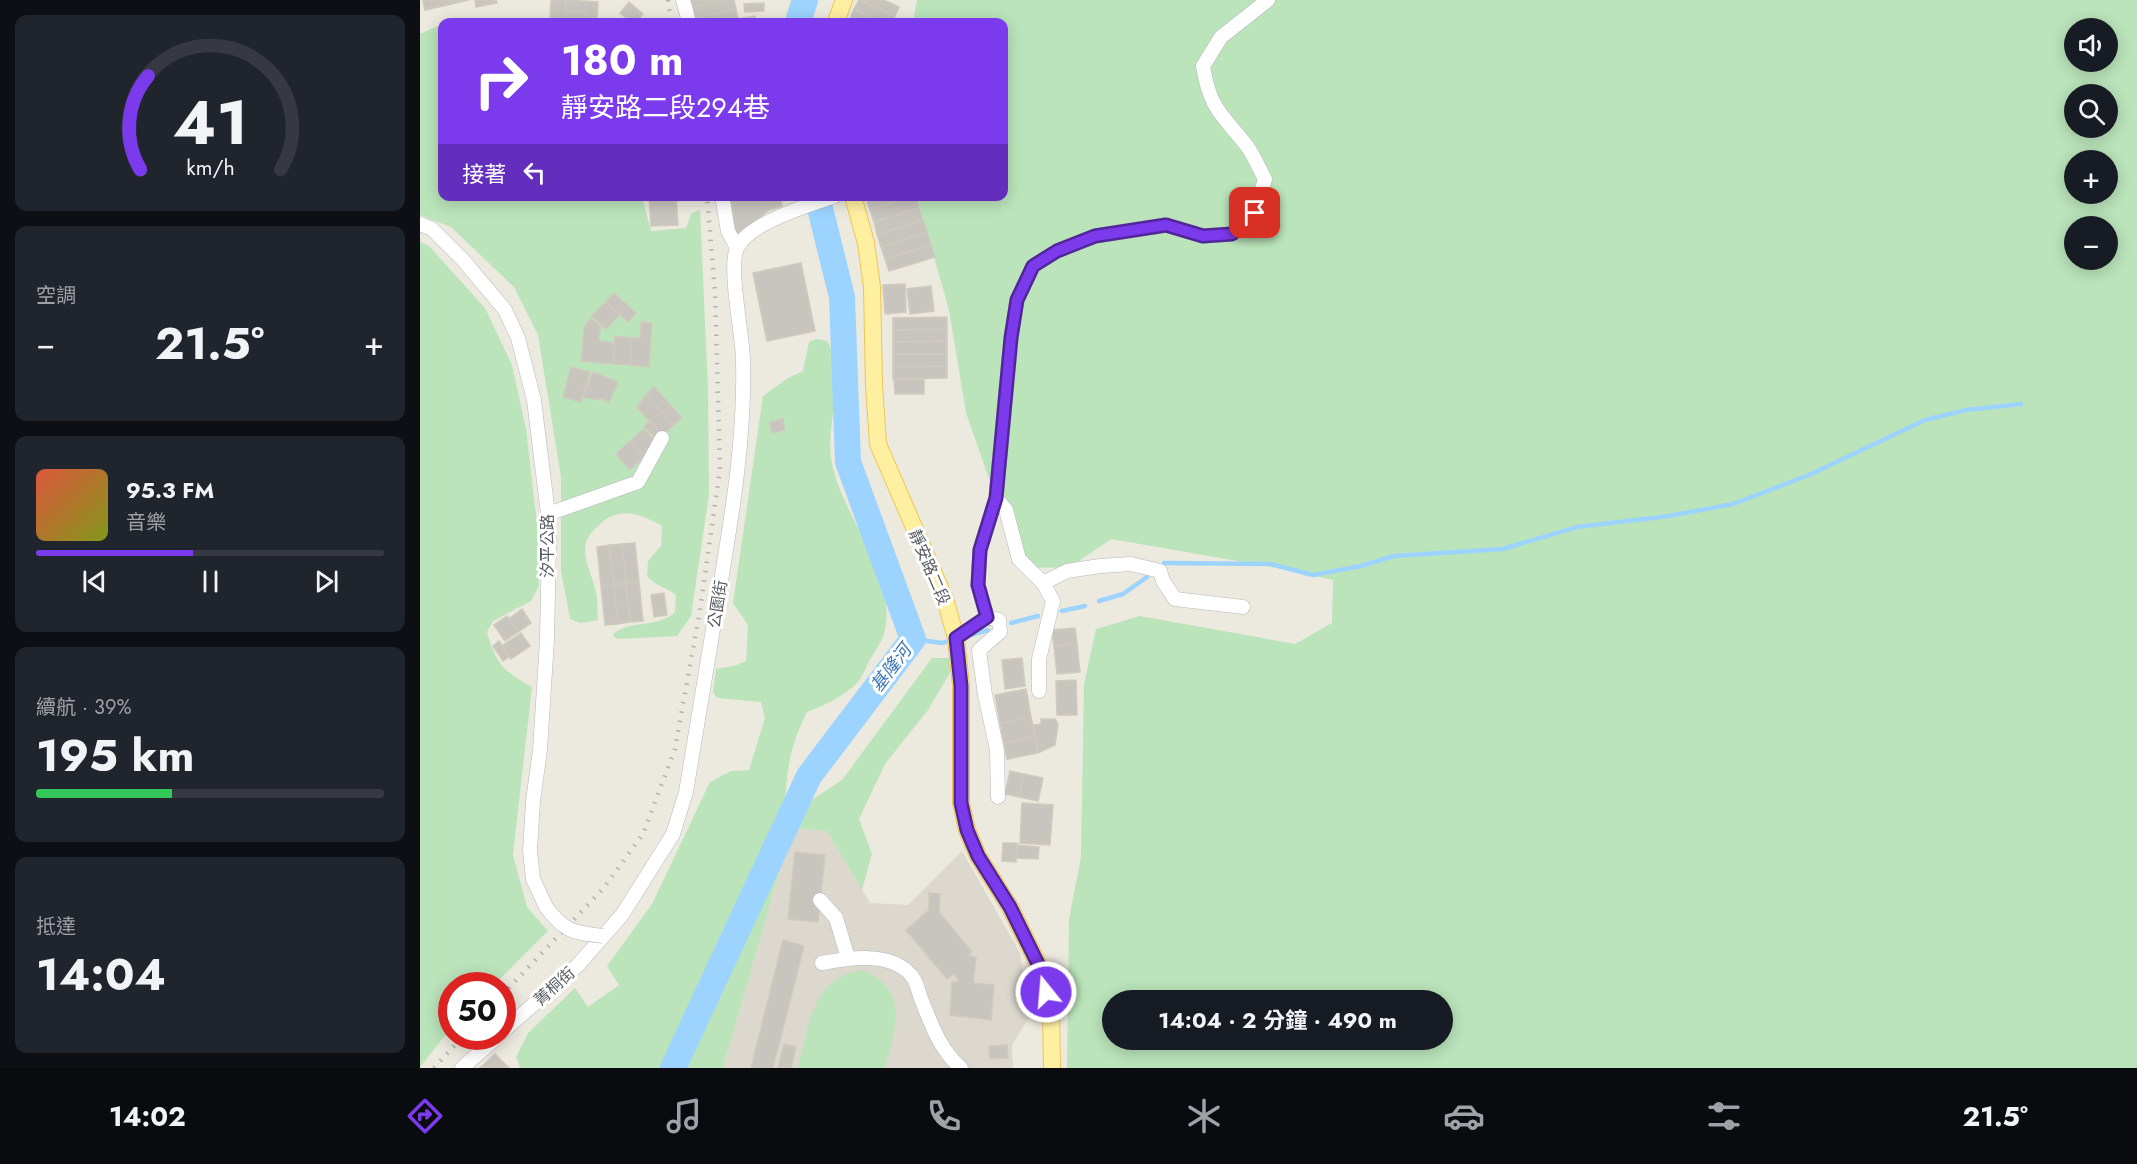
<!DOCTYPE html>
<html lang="zh-TW">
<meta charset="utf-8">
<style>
body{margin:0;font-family:Jost,"Noto Sans TC",sans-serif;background:#20242c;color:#f1f3f6;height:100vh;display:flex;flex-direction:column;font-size:22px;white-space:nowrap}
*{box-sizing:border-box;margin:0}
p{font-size:20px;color:#9ea1a6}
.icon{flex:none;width:33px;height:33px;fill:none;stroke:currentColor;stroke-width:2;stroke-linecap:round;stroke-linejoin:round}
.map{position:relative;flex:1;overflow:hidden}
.side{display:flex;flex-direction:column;gap:15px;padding:15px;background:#0d0f14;width:420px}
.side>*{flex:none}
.banner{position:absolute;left:18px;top:18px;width:570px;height:183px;border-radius:12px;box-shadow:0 3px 15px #0003;background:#7c3aed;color:#fff;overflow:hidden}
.controls{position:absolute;left:1644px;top:18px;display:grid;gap:12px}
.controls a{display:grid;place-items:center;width:54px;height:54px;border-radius:50%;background:#171b24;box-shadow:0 3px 15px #0003;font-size:30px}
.speed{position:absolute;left:18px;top:972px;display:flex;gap:12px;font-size:30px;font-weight:700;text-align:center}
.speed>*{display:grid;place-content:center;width:78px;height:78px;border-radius:50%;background:#171b24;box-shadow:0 3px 15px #0003;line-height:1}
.speed .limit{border:9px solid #d22;background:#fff;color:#111}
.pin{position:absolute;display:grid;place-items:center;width:51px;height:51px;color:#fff;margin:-26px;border-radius:12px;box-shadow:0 3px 9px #0006}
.me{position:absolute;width:66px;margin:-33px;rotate:343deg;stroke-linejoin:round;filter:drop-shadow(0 0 4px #0008)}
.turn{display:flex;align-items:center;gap:21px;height:126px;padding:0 24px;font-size:27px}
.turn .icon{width:78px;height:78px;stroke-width:2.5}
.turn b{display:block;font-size:42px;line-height:51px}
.then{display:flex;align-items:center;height:57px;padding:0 24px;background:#0003;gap:12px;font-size:22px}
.big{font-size:45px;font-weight:700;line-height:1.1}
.side .tile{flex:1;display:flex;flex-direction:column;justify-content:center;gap:9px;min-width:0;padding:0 21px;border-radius:12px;background:#20242c}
.side .dial{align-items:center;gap:0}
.dial svg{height:156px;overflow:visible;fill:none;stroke:#363941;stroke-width:7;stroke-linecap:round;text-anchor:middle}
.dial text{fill:#f1f3f6;stroke:none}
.song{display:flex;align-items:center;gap:18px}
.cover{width:72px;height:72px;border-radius:9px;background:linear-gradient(135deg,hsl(10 70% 55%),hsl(70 70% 35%))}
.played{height:6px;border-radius:3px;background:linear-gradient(90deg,#7c3aed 45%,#363941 45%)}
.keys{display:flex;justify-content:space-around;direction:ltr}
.heat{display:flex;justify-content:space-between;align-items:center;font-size:33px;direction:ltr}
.charge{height:9px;border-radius:4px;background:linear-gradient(90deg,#34c759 39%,#363941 0)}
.trip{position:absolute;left:682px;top:990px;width:351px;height:60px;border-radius:30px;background:#171b24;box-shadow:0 3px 15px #0003;font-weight:700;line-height:60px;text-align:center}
.tab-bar{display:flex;height:96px;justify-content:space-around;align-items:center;background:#090b0e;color:#9ea1a6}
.tab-bar .icon{width:42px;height:42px}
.tab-bar .selected{color:#7c3aed}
.tab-bar b{font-size:27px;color:#f1f3f6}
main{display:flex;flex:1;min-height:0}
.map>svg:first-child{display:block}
.education{fill:#dcd8ce}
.green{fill:#bbe4bb;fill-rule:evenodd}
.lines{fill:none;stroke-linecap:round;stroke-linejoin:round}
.stream{stroke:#9cd3ff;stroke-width:4.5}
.river{stroke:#9cd3ff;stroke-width:26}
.building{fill:#c8c5bf;stroke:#d0cabe;stroke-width:1.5}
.minor-casing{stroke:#b5b8bd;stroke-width:15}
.major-casing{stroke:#f1c553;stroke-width:18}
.minor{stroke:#fff;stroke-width:14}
.major{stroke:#fff0a1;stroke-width:16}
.rail{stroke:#b1b2b2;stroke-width:4.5;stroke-dasharray:1.5 8;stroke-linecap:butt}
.minor-bridge-casing{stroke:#b5b8bd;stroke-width:15;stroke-linecap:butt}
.minor-bridge{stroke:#fff;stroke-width:14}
.route-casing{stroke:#51269a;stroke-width:15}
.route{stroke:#7c3aed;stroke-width:10}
.labels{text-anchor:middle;stroke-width:6;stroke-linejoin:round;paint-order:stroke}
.street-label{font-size:16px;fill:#585c61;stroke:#fff}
.water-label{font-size:18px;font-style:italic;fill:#3d79b8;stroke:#fff}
</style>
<main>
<section class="side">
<div class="tile dial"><svg viewBox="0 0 100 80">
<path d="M14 69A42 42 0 1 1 86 69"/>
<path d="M14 69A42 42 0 0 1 18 21" stroke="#7c3aed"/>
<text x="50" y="56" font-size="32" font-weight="700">41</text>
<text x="50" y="72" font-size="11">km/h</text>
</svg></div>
<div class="tile"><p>空調</p>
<div class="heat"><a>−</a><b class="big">21.5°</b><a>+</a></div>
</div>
<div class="tile">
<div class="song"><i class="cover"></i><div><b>95.3 FM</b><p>音樂</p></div></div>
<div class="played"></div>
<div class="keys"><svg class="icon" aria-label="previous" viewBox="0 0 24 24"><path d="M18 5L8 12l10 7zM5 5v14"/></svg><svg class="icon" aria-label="pause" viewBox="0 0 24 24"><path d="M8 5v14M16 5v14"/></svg><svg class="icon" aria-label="next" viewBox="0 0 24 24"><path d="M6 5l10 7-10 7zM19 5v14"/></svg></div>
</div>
<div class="tile"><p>續航 · 39%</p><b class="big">195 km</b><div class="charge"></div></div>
<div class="tile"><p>抵達</p><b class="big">14:04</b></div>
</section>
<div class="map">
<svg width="1717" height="1068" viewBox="0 0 1717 1068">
<rect width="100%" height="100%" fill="#ece9df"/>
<path class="education" d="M372 828 407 831 450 903 488 905 542 851 600 953 610 1016 592 1045 593 1068H303Z"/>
<path class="green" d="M497 0H1717V1068H647L649 919 661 857 664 684 676 629 720 616 875 644 912 623 913 580 869 570 691 539 650 567 612 568 590 539 546 413 529 310 497 197 584 196V22H493ZM1654 28H1688V62H1654ZM1654 94H1688V128H1654ZM1654 160H1688V194H1654ZM1654 226H1688V260H1654ZM693 1000H1023V1040H693Z
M22 24V196L222 197 231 231 266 228 271 214 280 210 288 388 289 495 271 616 257 636 198 639 193 636 194 633C214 619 236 629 255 612L256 595C246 587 235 586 227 576L228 561 241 546 242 526C221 514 199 505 179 525 174 530 168 535 166 543 162 558 173 578 176 592 178 601 177 611 178 620L160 623 150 619 141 571V477L118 335 94 287 31 227 0 215V34Z
M0 242 9 246 65 308 92 365 106 429 117 523 119 586 111 601 73 621 67 632C77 665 82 670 112 687L93 855 107 907 128 931 74 985 32 986 31 1028 0 1067Z
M396 339 407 341C428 376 406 420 411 457 418 514 480 574 464 634 462 642 455 650 451 658 446 666 442 679 435 685 422 697 403 706 387 712 370 745 366 772 365 809L385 811 393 799 422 780 512 658H529L531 671 508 710 465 764 439 819 452 854 442 890 407 831 372 828 303 1068H100L96 1057 108 1033 155 988 168 1007 199 985 187 966 232 904 290 782 311 771 329 770 345 718 341 702 297 698 293 692 296 669 314 666 326 661 328 625 313 603 343 396 368 378 383 371 389 342Z
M442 970C491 989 475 1029 465 1068H378C389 1027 391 978 442 970Z"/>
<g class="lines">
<path class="stream" d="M744 563 850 564 893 575 941 566 974 556 1083 549 1157 527 1249 516 1313 504 1389 475 1505 420 1546 410 1601 404
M679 601 703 594 727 577
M642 611 665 606
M591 623 618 616
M551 635 568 630
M493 639 522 643 534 640"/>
<path class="river" d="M378 22 385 0
M253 1068 389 776 493 639 428 462 422 297 397 196"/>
</g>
<path class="building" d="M3 0H49L5 10Z
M55 0H76L77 3 56 7Z
M131 0H146V11L166 13 165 22 130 21Z
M146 0 178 2 177 20H165L166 13 146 11Z
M271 0H304L273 7Z
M304 0H314L316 9 275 18 273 7Z
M439 0 475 16 472 22H463L434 9Z
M439 0H464L479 7 475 16Z
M209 2 223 14 216 22H211L200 13Z
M344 3V11L325 12 324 4Z
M316 9 318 19 304 22H276L275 18Z
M434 9 463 22H438L430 19Z
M335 16 336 22H304L318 19Z
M229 196H256L258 225 231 226Z
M311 196H360L362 206 349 210 316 237Z
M448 196H492L450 210 446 197Z
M492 196H496L499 208 454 222 450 210Z
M499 208 503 220 457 234 454 222Z
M503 220 507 232 461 247 457 234Z
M507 232 511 245 465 259 461 247Z
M511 245 515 257 469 271 465 259Z
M381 263 395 331 347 341 333 273Z
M485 284 486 312 465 314 463 285Z
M511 286 514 311 490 314 487 289Z
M194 293 216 313 208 322 186 302Z
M186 302 200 314 186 329 172 316Z
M527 317V329L473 330V318Z
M171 318 181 327 178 341 195 343 193 364 161 361 164 327Z
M221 322 232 323 229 367 210 365 212 338H220Z
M527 329V341L473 342V330Z
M195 336 212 338 210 365 193 364Z
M527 341V354H473V342Z
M473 354H527V366L473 367Z
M527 366V378L473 379V367Z
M151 367 170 372 161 402 143 397Z
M173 372 198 382 189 402 179 398 178 400 163 397Z
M474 379H504V394H475Z
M234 387 262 418 254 425 226 394Z
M226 394 254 425 243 435 217 408Z
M363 419 365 430 352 433 350 422Z
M230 421 243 435 238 440 224 426Z
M224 429 238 445 224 457 210 441Z
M210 441 224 457 210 470 196 454Z
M215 543 219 582 206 583 202 544Z
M202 544 206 583 194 585 189 545Z
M189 545 194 585 181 586 177 547Z
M219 582 223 621 210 622 206 583Z
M206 583 210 622 198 624 194 585Z
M194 585 198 624 185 625 181 586Z
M244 593 247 615 234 617 231 595Z
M102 609 111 623 98 632 89 619Z
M87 616 98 632 85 641 74 625Z
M655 628 657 644 634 646 632 630Z
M101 633 110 646 91 659 82 646Z
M79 641 89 657 83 661 73 646Z
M657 644 660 672 637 674 634 646Z
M602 658 605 686 585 689 582 660Z
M656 680 657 715H637L636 681Z
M606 689 611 717 580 723 575 695Z
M611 717 615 737 584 743 580 723Z
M621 719H635L638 724 635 745 618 753 613 725 621 724Z
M615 737 618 753 587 759 584 743Z
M590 771 604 774 599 797 585 794Z
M604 774 623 778 618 801 599 797Z
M602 803 633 805 630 845 600 843Z
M583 843H597L596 862 582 861Z
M597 845 619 847 618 859 596 858Z
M375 852 405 855 398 922 368 919Z
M509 893 520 894 519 912 552 952 548 956 556 957 553 983 574 985 571 1020 530 1015 532 982H539L534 973 527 979 486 930 509 910Z
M363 940 384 946 353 1068H331Z
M364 1044 376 1047 371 1068H358Z
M587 1045 588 1058 570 1059 569 1046Z
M75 1054 89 1068H60Z"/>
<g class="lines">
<g class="minor-casing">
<path id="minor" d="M263 0 269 22
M302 196 308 231 317 248
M0 224 12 229 43 260 85 310 98 338 114 400 128 514 129 542 127 640 120 750 113 801 110 851 113 879 126 907
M576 498 586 510 599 559 623 583 633 601 619 659V691
M128 514 218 482 242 438
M623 583 647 571 680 566 711 564 740 571 743 581 755 599 823 607
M567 617 579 620 580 632 559 650 565 695 577 750 578 797
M536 638 567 617 558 585 560 550 576 498 591 338 597 300 613 266 637 251 675 236 746 225 783 236 812 234 835 213 845 179C839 168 834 156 827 146 802 114 790 110 783 66L801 37 848 0
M400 900 416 918 428 958
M402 963C429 958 470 951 491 975 496 980 498 989 500 996 511 1023 519 1049 541 1068
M82 1032 157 966 202 915 253 834 266 792C277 722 289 652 301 581 313 508 325 436 323 361 323 335 308 269 317 248 328 223 390 205 415 196
M42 1068 78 1036"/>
</g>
<g class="major-casing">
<path id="major" d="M416 22 424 0
M433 196 446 243 452 287 454 385 458 444 525 599 536 638 541 686V803L547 830 558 856 590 907 622 972 631 1013 632 1068"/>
</g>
<use href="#minor" class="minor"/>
<use href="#major" class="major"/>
<path class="rail" d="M248 0 251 22
M82 995 183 889 223 834 255 749 280 610 300 469 295 292 287 196
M14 1068 43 1036"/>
<g class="minor-bridge-casing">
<path id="minor-bridge" d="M126 907C144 931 153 933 183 936"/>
</g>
<use href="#minor-bridge" class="minor-bridge"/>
</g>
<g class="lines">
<g class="route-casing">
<path id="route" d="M626 992 622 972 590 907 558 856 547 830 541 803V686L536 638 567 617 558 585 560 550 576 498 591 338 597 300 613 266 637 251 675 236 746 225 783 236 812 234 835 213"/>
</g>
<use href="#route" class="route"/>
</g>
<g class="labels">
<g class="street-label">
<text transform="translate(127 546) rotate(-90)" y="6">汐平公路</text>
<text transform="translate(510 567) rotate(67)" y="6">靜安路二段</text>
<text transform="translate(297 604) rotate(-81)" y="6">公園街</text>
<text transform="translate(134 986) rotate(-42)" y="6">菁桐街</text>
</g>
<g class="water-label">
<text transform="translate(471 668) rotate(-53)" y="6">基隆河</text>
</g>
</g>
</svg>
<div class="controls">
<a><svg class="icon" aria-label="sound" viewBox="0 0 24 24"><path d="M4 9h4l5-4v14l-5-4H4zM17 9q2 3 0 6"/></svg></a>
<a><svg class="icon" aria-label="search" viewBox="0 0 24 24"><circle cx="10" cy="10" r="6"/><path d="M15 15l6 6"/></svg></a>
<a>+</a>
<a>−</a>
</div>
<div class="speed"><div class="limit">50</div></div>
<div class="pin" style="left:835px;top:213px;background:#d93025"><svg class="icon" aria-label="arrive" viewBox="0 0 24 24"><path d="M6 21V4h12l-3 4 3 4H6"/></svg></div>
<svg class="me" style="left:626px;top:992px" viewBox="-20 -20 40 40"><circle r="17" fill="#7c3aed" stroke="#fff" stroke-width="3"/><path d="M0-11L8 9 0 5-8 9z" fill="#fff"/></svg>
<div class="trip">14:04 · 2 分鐘 · 490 m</div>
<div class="banner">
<div class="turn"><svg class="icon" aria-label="right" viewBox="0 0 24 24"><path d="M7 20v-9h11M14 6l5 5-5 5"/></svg><div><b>180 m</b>靜安路二段294巷</div></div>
<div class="then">接著<svg class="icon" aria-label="left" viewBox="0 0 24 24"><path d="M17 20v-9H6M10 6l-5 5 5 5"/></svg></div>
</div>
</div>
</main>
<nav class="tab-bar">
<b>14:02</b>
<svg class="icon selected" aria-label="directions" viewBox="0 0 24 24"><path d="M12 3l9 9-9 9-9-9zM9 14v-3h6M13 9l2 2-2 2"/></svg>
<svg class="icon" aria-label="music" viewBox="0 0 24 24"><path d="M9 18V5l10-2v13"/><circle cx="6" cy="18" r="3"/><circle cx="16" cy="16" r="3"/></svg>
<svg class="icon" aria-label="phone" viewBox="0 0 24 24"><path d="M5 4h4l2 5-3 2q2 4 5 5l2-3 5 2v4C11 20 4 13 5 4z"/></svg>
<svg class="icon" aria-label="climate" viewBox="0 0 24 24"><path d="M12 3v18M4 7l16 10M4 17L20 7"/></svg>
<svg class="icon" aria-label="car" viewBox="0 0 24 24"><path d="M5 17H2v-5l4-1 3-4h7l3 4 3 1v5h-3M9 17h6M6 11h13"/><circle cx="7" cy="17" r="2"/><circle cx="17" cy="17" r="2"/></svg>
<svg class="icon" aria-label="filters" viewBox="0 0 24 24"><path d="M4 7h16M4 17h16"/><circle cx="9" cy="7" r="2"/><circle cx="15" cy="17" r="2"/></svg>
<b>21.5°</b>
</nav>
